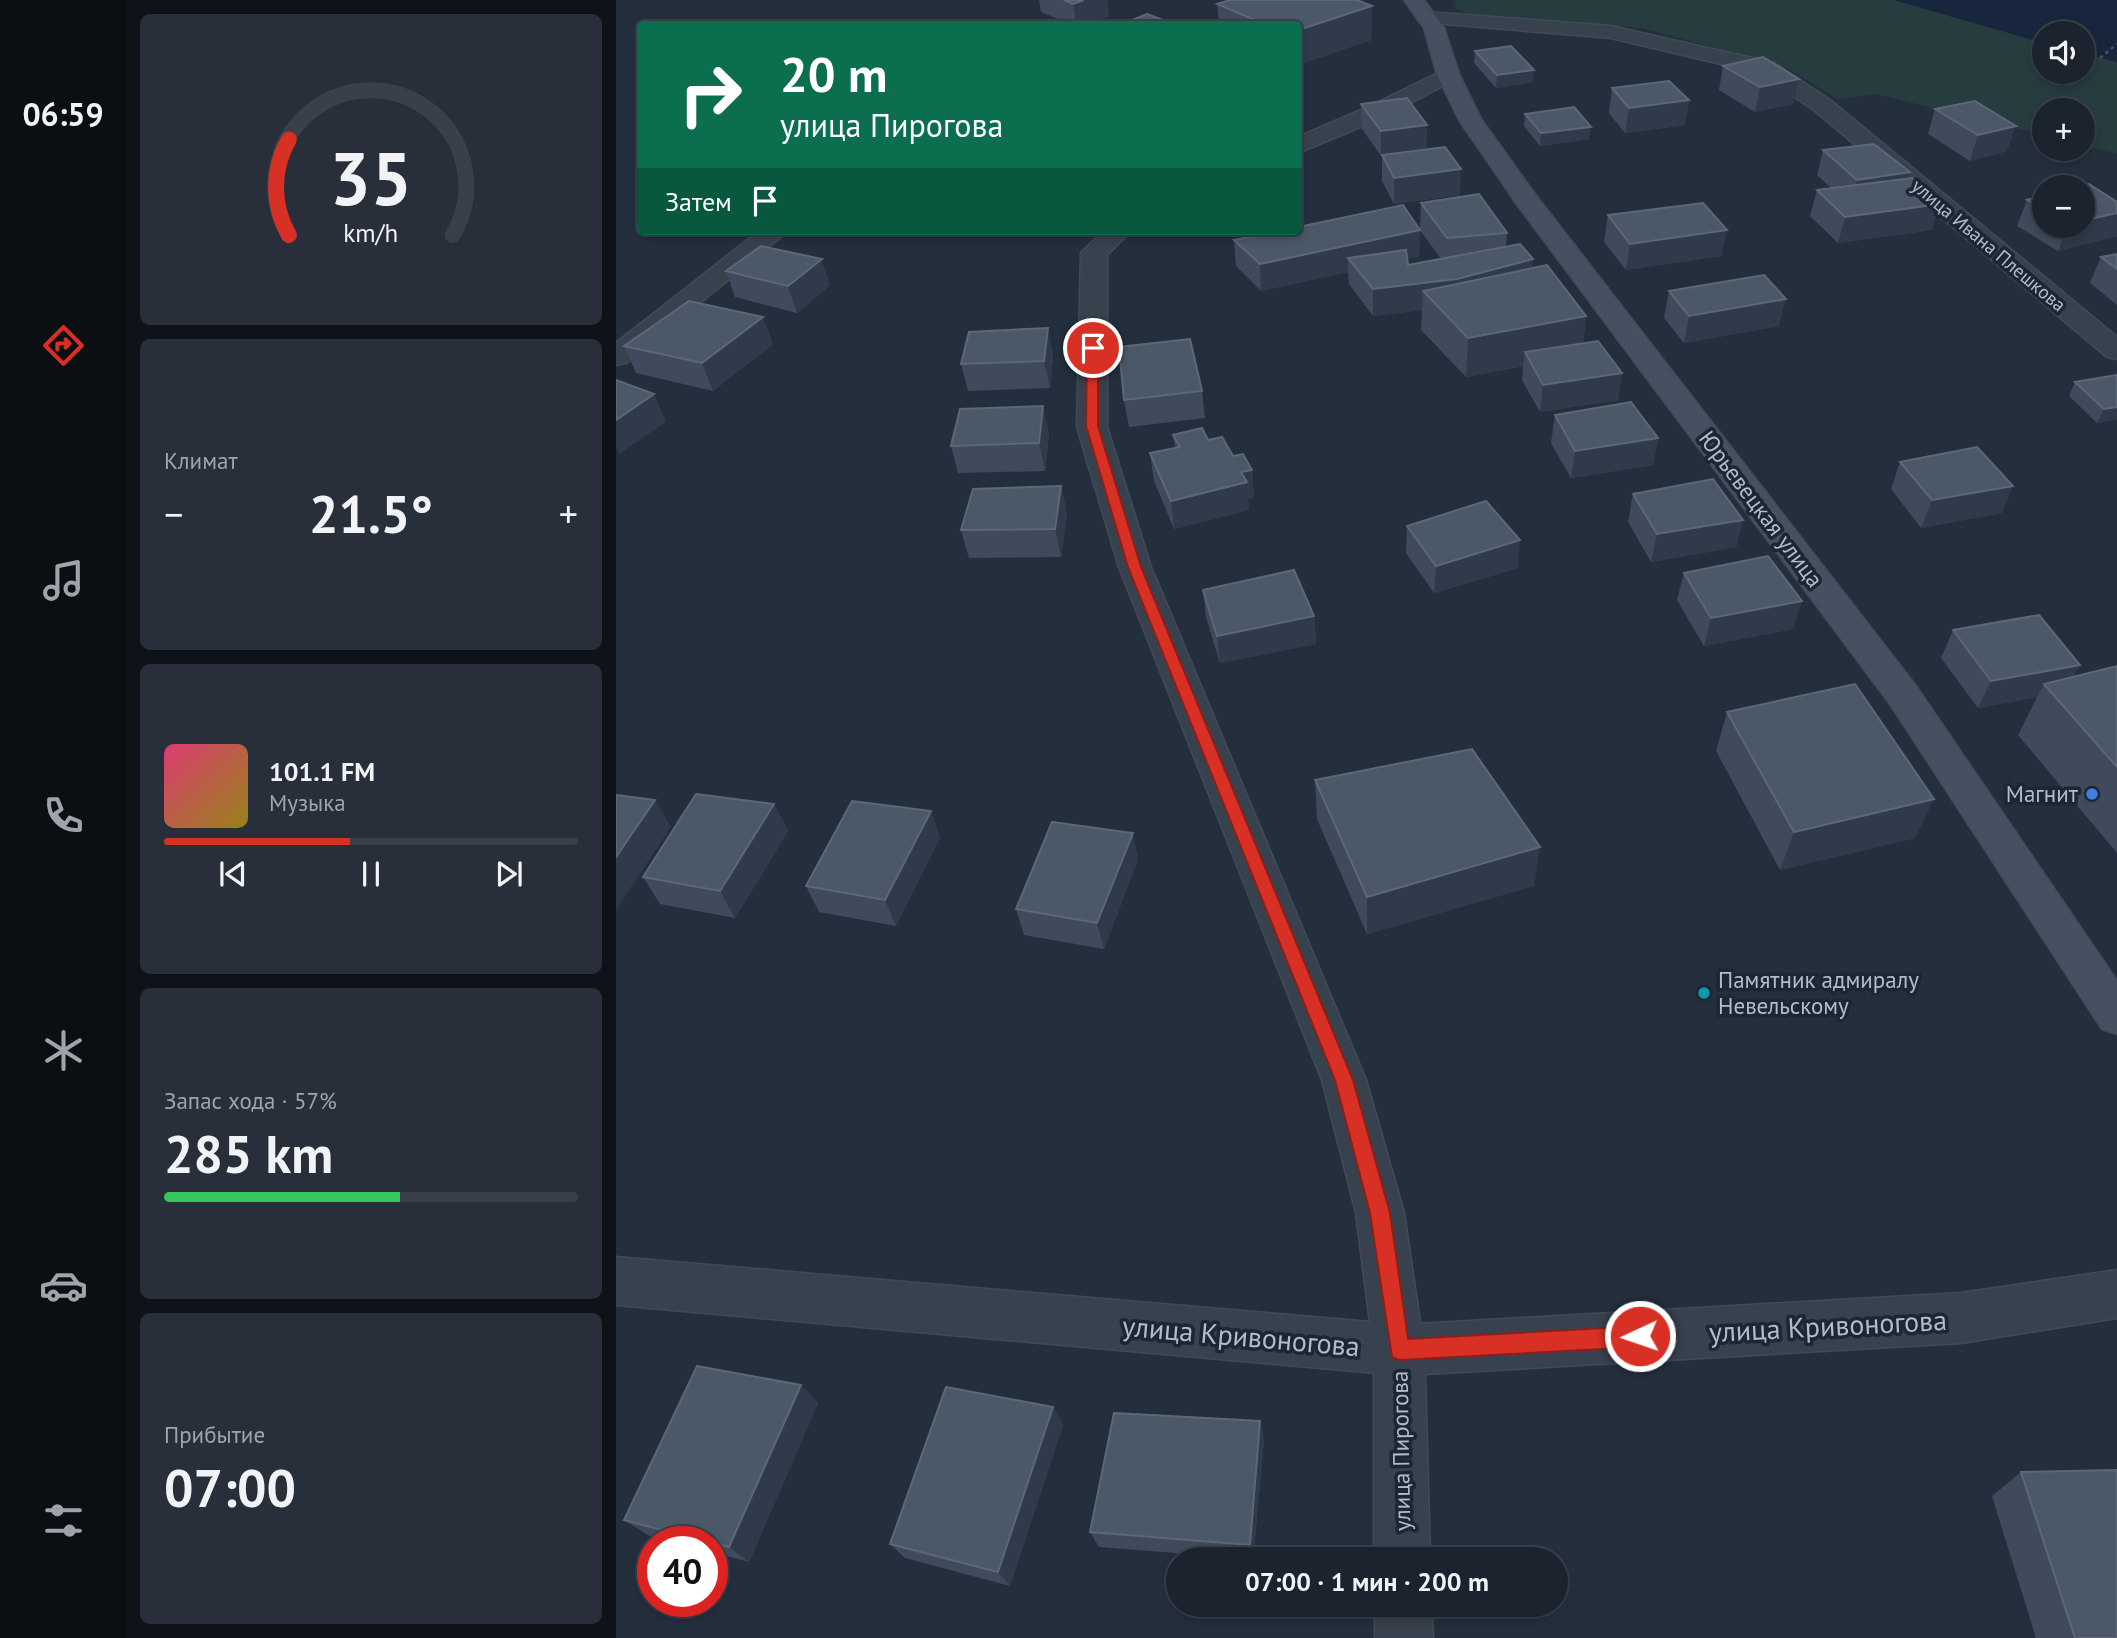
<!DOCTYPE html>
<html lang="ru">
<meta charset="utf-8">
<style>
body{margin:0;font-family:"PT Sans",sans-serif;background:#282f3a;color:#f1f3f6;height:100vh;display:flex;flex-direction:column;font-size:26px;white-space:nowrap}
*{box-sizing:border-box;margin:0}
p{font-size:23px;color:#a0a4aa}
.icon{flex:none;width:38px;height:38px;fill:none;stroke:currentColor;stroke-width:2;stroke-linecap:round;stroke-linejoin:round}
.map{position:relative;flex:1;overflow:hidden}
.drawer{display:flex;flex-direction:column;gap:14px;padding:14px;background:#0f1319;width:490px}
.drawer>*{flex:none}
.guide{position:absolute;left:21px;top:21px;width:665px;height:214px;border-radius:7px;box-shadow:0 4px 10px #0003,0 0 0 2px #39404a;background:#0b6e4f;color:#fff;overflow:hidden}
.tools{position:absolute;left:1416px;top:21px;display:grid;gap:14px}
.tools a{display:grid;place-items:center;width:63px;height:63px;border-radius:50%;background:#1b232e;box-shadow:0 4px 10px #0003,0 0 0 2px #39404a;font-size:35px}
.speed{position:absolute;left:21px;top:1526px;display:flex;gap:14px;font-size:35px;font-weight:700;text-align:center}
.speed>*{display:grid;place-content:center;width:91px;height:91px;border-radius:50%;background:#1b232e;box-shadow:0 4px 10px #0003,0 0 0 2px #39404a;line-height:1}
.speed .limit{border:10px solid #d22;background:#fff;color:#111}
.pin{position:absolute;display:grid;place-items:center;width:60px;height:60px;color:#fff;margin:-30px;border:4px solid #fff;border-radius:50%;box-shadow:0 2px 7px #0007}
.me{position:absolute;width:77px;margin:-38px;rotate:267deg;stroke-linejoin:round;filter:drop-shadow(0 0 5px #0008)}
.turn{display:flex;align-items:center;gap:24px;height:147px;padding:0 28px;font-size:32px}
.turn .icon{width:91px;height:91px;stroke-width:2.5}
.turn b{display:block;font-size:49px;line-height:60px}
.then{display:flex;align-items:center;height:66px;padding:0 28px;background:#0003;gap:14px;font-size:26px}
.big{font-size:52px;font-weight:600;line-height:1.1}
.drawer .tile{flex:1;display:flex;flex-direction:column;justify-content:center;gap:10px;min-width:0;padding:0 24px;border-radius:10px;background:#282f3a}
.drawer .dial{align-items:center;gap:0}
.dial svg{height:182px;overflow:visible;fill:none;stroke:#39404a;stroke-width:7;stroke-linecap:round;text-anchor:middle}
.dial text{fill:#f1f3f6;stroke:none}
.song{display:flex;align-items:center;gap:21px}
.cover{width:84px;height:84px;border-radius:10px;background:linear-gradient(135deg,hsl(340 70% 55%),hsl(50 70% 35%))}
.played{height:7px;border-radius:4px;background:linear-gradient(90deg,#d93025 45%,#39404a 45%)}
.keys{display:flex;justify-content:space-around;direction:ltr}
.heat{display:flex;justify-content:space-between;align-items:center;font-size:38px;direction:ltr}
.charge{height:10px;border-radius:5px;background:linear-gradient(90deg,#34c759 57%,#39404a 0)}
.trip{position:absolute;left:550px;top:1547px;width:402px;height:70px;border-radius:35px;background:#1b232e;box-shadow:0 4px 10px #0003,0 0 0 2px #39404a;font-weight:600;line-height:70px;text-align:center}
main{display:flex;flex:1;min-height:0}
.menu{display:flex;flex-direction:column;width:126px;justify-content:space-around;align-items:center;background:#0b0e12;color:#a0a4aa}
.menu .icon{width:49px;height:49px}
.menu .on{color:#d93025}
.menu b{font-size:32px;color:#f1f3f6}
.map>svg:first-child{display:block}
.green{fill:#263c3f}
.water{fill:#17263c}
.lines{fill:none;stroke-linecap:round;stroke-linejoin:round}
.minor-casing{stroke:#414a57;stroke-width:3}
.tertiary-casing{stroke:#414a57;stroke-width:3}
.secondary-casing{stroke:#414a57;stroke-width:3}
.path{stroke:#3f5557;stroke-width:2.5;stroke-dasharray:3.5 3.5;stroke-linecap:butt}
.minor{fill:#38414e;fill-rule:evenodd}
.tertiary{fill:#38414e;fill-rule:evenodd}
.secondary{fill:#465061;fill-rule:evenodd}
.wall{fill:#3f4b5c;fill-rule:evenodd}
.shaded-wall{fill:#2f3b4b}
.building{fill:#4b5868;stroke:#5c6777;stroke-width:2}
.route{fill:#d93025;stroke:#8d1f18;stroke-width:2}
.shop-dot{fill:#3f7fe0;stroke:#1d2633;stroke-width:2.5}
.culture-dot{fill:#0f9aa8;stroke:#1d2633;stroke-width:2.5}
.labels{text-anchor:middle;stroke-width:7;stroke-linejoin:round;paint-order:stroke}
.far-street-label{font-size:19px;fill:#b4bcc9;stroke:#1d2633}
.street-label{font-size:23px;fill:#b4bcc9;stroke:#1d2633}
.poi-label{font-size:23px;fill:#b4bcc9;stroke:#1d2633;text-anchor:end}
.near-street-label{font-size:28px;fill:#b4bcc9;stroke:#1d2633}
</style>
<main>
<nav class="menu">
<b>06:59</b>
<svg class="icon on" aria-label="directions" viewBox="0 0 24 24"><path d="M12 3l9 9-9 9-9-9zM9 14v-3h6M13 9l2 2-2 2"/></svg>
<svg class="icon" aria-label="music" viewBox="0 0 24 24"><path d="M9 18V5l10-2v13"/><circle cx="6" cy="18" r="3"/><circle cx="16" cy="16" r="3"/></svg>
<svg class="icon" aria-label="phone" viewBox="0 0 24 24"><path d="M5 4h4l2 5-3 2q2 4 5 5l2-3 5 2v4C11 20 4 13 5 4z"/></svg>
<svg class="icon" aria-label="climate" viewBox="0 0 24 24"><path d="M12 3v18M4 7l16 10M4 17L20 7"/></svg>
<svg class="icon" aria-label="car" viewBox="0 0 24 24"><path d="M5 17H2v-5l4-1 3-4h7l3 4 3 1v5h-3M9 17h6M6 11h13"/><circle cx="7" cy="17" r="2"/><circle cx="17" cy="17" r="2"/></svg>
<svg class="icon" aria-label="filters" viewBox="0 0 24 24"><path d="M4 7h16M4 17h16"/><circle cx="9" cy="7" r="2"/><circle cx="15" cy="17" r="2"/></svg>
</nav>
<section class="drawer">
<div class="tile dial"><svg viewBox="0 0 100 80">
<path d="M14 69A42 42 0 1 1 86 69"/>
<path d="M14 69A42 42 0 0 1 14 27" stroke="#d93025"/>
<text x="50" y="56" font-size="32" font-weight="700">35</text>
<text x="50" y="72" font-size="11">km/h</text>
</svg></div>
<div class="tile"><p>Климат</p>
<div class="heat"><a>−</a><b class="big">21.5°</b><a>+</a></div>
</div>
<div class="tile">
<div class="song"><i class="cover"></i><div><b>101.1 FM</b><p>Музыка</p></div></div>
<div class="played"></div>
<div class="keys"><svg class="icon" aria-label="previous" viewBox="0 0 24 24"><path d="M18 5L8 12l10 7zM5 5v14"/></svg><svg class="icon" aria-label="pause" viewBox="0 0 24 24"><path d="M8 5v14M16 5v14"/></svg><svg class="icon" aria-label="next" viewBox="0 0 24 24"><path d="M6 5l10 7-10 7zM19 5v14"/></svg></div>
</div>
<div class="tile"><p>Запас хода · 57%</p><b class="big">285 km</b><div class="charge"></div></div>
<div class="tile"><p>Прибытие</p><b class="big">07:00</b></div>
</section>
<div class="map">
<svg width="1501" height="1638" viewBox="0 0 1501 1638">
<rect width="100%" height="100%" fill="#242f3e"/>
<path class="green" d="M837 0H1278L1428 43V72H1466L1467 53 1501 62V154L1467 145 1466 110H1428V135L1260 94 1222 99 1169 67 1026 28 861 18 839 8Z"/>
<path class="water" d="M1278 0H1501V62L1467 53 1466 33H1428V43Z"/>
<g class="lines">
<g class="minor-casing">
<path id="minor" d="M812 12 995 26 1158 63 1214 100 1501 337V359L1491 357 1198 110 1143 73 995 38 805 22 802 18 805 14Z
M832 68 840 69 843 74 840 79 766 118 682 153V137L750 108Z
M143 231H172L10 363 0 365V343Z
M487 231H515L491 255V427L535 567 750 1080 788 1213 808 1350 801 1368 783 1375 0 1305V1257L754 1322 740 1213 706 1080 503 567 461 427 465 253Z"/>
</g>
<g class="tertiary-casing">
<path id="tertiary" d="M1501 1270V1318L1345 1343 809 1374 814 1559H758V1350L765 1332 783 1325 1345 1293Z
M759 1605H815L817 1638H759Z"/>
</g>
<g class="secondary-casing">
<path id="secondary" d="M788 0H808L828 28 843 74 865 119 918 193 1300 686 1501 981V1034L1486 1029 1274 704 900 203 843 120 821 74 808 28Z"/>
</g>
<path class="path" d="M1484 58 1501 44"/>
<use href="#minor" class="minor"/>
<use href="#tertiary" class="tertiary"/>
<use href="#secondary" class="secondary"/>
</g>
<path class="wall" d="M423 0H491L493 16 469 24H454L425 12Z
M601 4 756 6 755 40 682 65V24H603Z
M859 51 917 82 880 88 858 63Z
M1107 66 1183 79 1177 104 1139 112 1103 90Z
M996 88 1073 100 1069 125 1009 133 993 113Z
M745 104 811 125 810 149 844 195 778 204 766 181V156H765L746 129Z
M1319 109 1391 151 1354 161 1312 134Z
M909 114 973 139 924 146 908 126Z
M1207 150 1294 172 1292 179 1316 230 1222 243 1194 216 1201 190 1215 188 1201 175Z
M1473 184 1501 202V236L1442 251 1401 226 1411 200 1428 196V226H1466V187H1462Z
M805 203 891 233 890 246 970 316 967 343 1006 373 1002 400 924 412 906 380 907 366 850 377 805 330 806 310 757 316 733 284 732 272 645 291 620 266 618 240 804 229ZM804 230 825 259 792 265 791 259 803 256Z
M992 215 1105 256 1010 270 988 242Z
M1501 254V305L1474 283 1485 257Z
M110 271 214 285 181 313 119 297Z
M1053 291 1163 326 1068 343 1048 318Z
M157 344 97 391 20 373 8 346Z
M437 355 434 388 352 391 345 364Z
M1501 375V419L1481 423 1453 396 1459 382Z
M586 391 589 418 513 427 508 400Z
M939 415 1042 438 1037 465 955 478 935 443Z
M433 433 429 471 342 473 335 446Z
M557 435 592 440 636 470 638 497 632 499 633 510 558 529 538 481 534 453 559 448Z
M1284 462 1386 513 1305 528 1275 489Z
M445 486 451 514 445 557 353 558 345 530Z
M1017 494 1127 520 1120 547 1035 562 1012 522Z
M791 526 902 568 818 593 790 553Z
M1068 573 1177 629 1088 646 1061 600Z
M587 590 698 616 700 644 604 663 590 617Z
M1337 630 1457 677 1501 666V853L1402 735 1421 697 1362 708 1325 658Z
M1111 712 1299 838 1164 870 1100 751Z
M699 780 918 886 751 934 701 819Z
M158 804 172 831 119 918 44 904 27 877Z
M315 811 324 838 280 926 203 912 190 886Z
M522 859 488 949 408 935 400 909Z
M185 1385 202 1403 133 1562 96 1552V1542H58L32 1535 8 1520Z
M437 1407 447 1425 394 1586 289 1558 274 1544Z
M648 1439 637 1559 483 1547 474 1532Z
M1405 1472 1501 1638H1420L1376 1496Z"/>
<path class="shaded-wall" d="M468 0H491L493 16 469 24H460L457 4Z
M756 6 755 40 682 65V30Z
M918 70 917 82 880 88 881 75Z
M1183 79 1177 104 1139 112 1144 87Z
M1073 100 1069 125 1009 133 1013 108Z
M811 125 810 151 765 156V131Z
M1400 126 1391 151 1354 161 1362 135Z
M975 127 973 139 924 146 925 133Z
M845 169 844 195 778 204V178Z
M1294 172 1286 198 1234 206 1241 180Z
M1324 204 1316 230 1222 243 1229 217Z
M1501 213V236L1442 251 1452 226H1466V221Z
M804 230 803 256 742 270 732 258V272L645 291 644 264Z
M1111 230 1105 256 1010 270 1014 244Z
M206 259 214 285 181 313 172 286Z
M917 259 914 285 807 291 806 310 757 316V289Z
M1170 299 1163 326 1068 343 1073 316Z
M970 316 965 355 909 352 907 366 850 377 852 338Z
M147 317 157 344 97 391 86 363Z
M432 328 437 355 434 388 428 361Z
M1006 373 1002 400 924 412 927 385Z
M38 394 50 422 3 454 0 447V420Z
M427 406 433 433 429 471 423 443Z
M1501 407V419L1481 423 1488 409Z
M1042 438 1037 465 955 478 959 451Z
M636 470 638 497 632 499 633 510 558 529 555 501 625 472Z
M445 486 451 514 445 557 439 529Z
M1397 486 1386 513 1305 528 1316 500Z
M1127 520 1120 547 1035 562 1041 534Z
M904 540 902 568 818 593 820 566Z
M1186 601 1177 629 1088 646 1095 618Z
M698 616 700 644 604 663 601 636Z
M1464 665 1449 692 1428 684 1421 697 1362 708 1375 681Z
M1318 799 1299 838 1164 870 1178 832Z
M39 800 55 827 0 910V857Z
M158 804 172 831 119 918 104 891Z
M315 811 324 838 280 926 269 900Z
M517 833 522 859 488 949 481 923Z
M924 847 918 886 751 934V897Z
M185 1385 202 1403 133 1562 113 1547Z
M437 1407 447 1425 394 1586 382 1572Z
M644 1421 648 1439 637 1559 634 1545Z"/>
<path class="building" d="M448 0H468L457 4Z
M614 0H741L756 6 682 30V24H648L601 4Z
M531 14 557 24H506Z
M895 46 918 70 881 75 859 51Z
M1147 57 1183 79 1144 87 1107 66Z
M1053 81 1073 100 1013 108 996 88Z
M791 98 811 125 765 131 745 104Z
M1359 101 1400 126 1362 135 1319 109Z
M958 107 975 127 925 133 909 114Z
M1258 144 1294 172 1241 180 1207 150Z
M829 147 845 169 778 178 766 155Z
M1296 178 1324 204 1229 217 1201 190Z
M1473 184 1501 202V213L1466 221V187H1462Z
M863 194 891 233 831 238 805 203Z
M1428 196V210L1411 200Z
M1087 203 1111 230 1014 244 992 215Z
M787 205 804 230 644 264 618 240 661 231H682V227Z
M904 244 917 259 841 279 757 289 732 258 790 250 792 265Z
M145 246 206 259 172 286 110 271Z
M1501 254V269L1485 257Z
M931 265 970 316 852 338 807 291Z
M1148 275 1170 299 1073 316 1053 291Z
M73 301 147 317 86 363 8 346Z
M432 328 428 361 345 364 353 332Z
M574 339 586 391 508 400 503 347Z
M982 341 1006 373 927 385 909 352Z
M1501 375V407L1488 409 1459 382Z
M0 380 38 394 0 420Z
M1015 402 1042 438 959 451 939 415Z
M427 406 423 443 335 446 344 409Z
M586 428 592 440 606 437 617 456 627 454 636 470 625 472 631 482 555 501 534 453 564 447 557 435Z
M1361 447 1397 486 1316 500 1284 462Z
M1097 479 1127 520 1041 534 1017 494Z
M445 486 439 529 345 530 357 489Z
M870 501 904 540 820 566 791 526Z
M1152 556 1186 601 1095 618 1068 573Z
M678 570 698 616 601 636 587 590Z
M1423 615 1464 665 1375 681 1337 630Z
M1501 666V767L1428 684Z
M1239 684 1318 799 1178 832 1111 712Z
M856 749 924 847 751 897 699 780Z
M80 794 158 804 104 891 27 877Z
M0 795 39 800 0 857Z
M236 801 315 811 269 900 190 886Z
M436 822 517 833 481 923 400 909Z
M81 1366 185 1385 113 1547 96 1543V1542H92L8 1520Z
M330 1387 437 1407 382 1572 274 1544Z
M498 1413 644 1421 634 1545 474 1532Z
M1501 1470V1638H1459L1405 1472Z"/>
<path class="route" d="M477 345 482 348V426L525 567 737 1080 774 1213 792 1339 1024 1326 1031 1329 1034 1336 1031 1344 1024 1347 783 1360 776 1357 754 1213 719 1080 512 567 470 426 471 348Z"/>
<circle class="shop-dot" cx="1476" cy="794" r="7"/>
<circle class="culture-dot" cx="1088" cy="993" r="7"/>
<g class="labels">
<g class="far-street-label">
<text transform="translate(1373 245) rotate(40)" y="7">улица Ивана Плешкова</text>
</g>
<g class="street-label">
<text transform="translate(1145 509) rotate(53)" y="8">Юрьевецкая улица</text>
<text transform="translate(785 1451) rotate(-91)" y="8">улица Пирогова</text>
</g>
<g class="poi-label">
<text x="1462" y="802">Магнит</text>
<text x="1102" y="988" text-anchor="start">Памятник адмиралу<tspan x="1102" dy="26">Невельскому</tspan></text>
</g>
<g class="near-street-label">
<text transform="translate(1212 1326) rotate(-3)" y="10">улица Кривоногова</text>
<text transform="translate(625 1336) rotate(5)" y="10">улица Кривоногова</text>
</g>
</g>
</svg>
<div class="tools">
<a><svg class="icon" aria-label="sound" viewBox="0 0 24 24"><path d="M4 9h4l5-4v14l-5-4H4zM17 9q2 3 0 6"/></svg></a>
<a>+</a>
<a>−</a>
</div>
<div class="speed"><div class="limit">40</div></div>
<div class="pin" style="left:477px;top:348px;background:#d93025"><svg class="icon" aria-label="arrive" viewBox="0 0 24 24"><path d="M6 21V4h12l-3 4 3 4H6"/></svg></div>
<svg class="me" style="left:1024px;top:1336px" viewBox="-20 -20 40 40"><circle r="17" fill="#d93025" stroke="#fff" stroke-width="3"/><path d="M0-11L8 9 0 5-8 9z" fill="#fff"/></svg>
<div class="trip">07:00 · 1 мин · 200 m</div>
<div class="guide">
<div class="turn"><svg class="icon" aria-label="right" viewBox="0 0 24 24"><path d="M7 20v-9h11M14 6l5 5-5 5"/></svg><div><b>20 m</b>улица Пирогова</div></div>
<div class="then">Затем<svg class="icon" aria-label="arrive" viewBox="0 0 24 24"><path d="M6 21V4h12l-3 4 3 4H6"/></svg></div>
</div>
</div>
</main>
